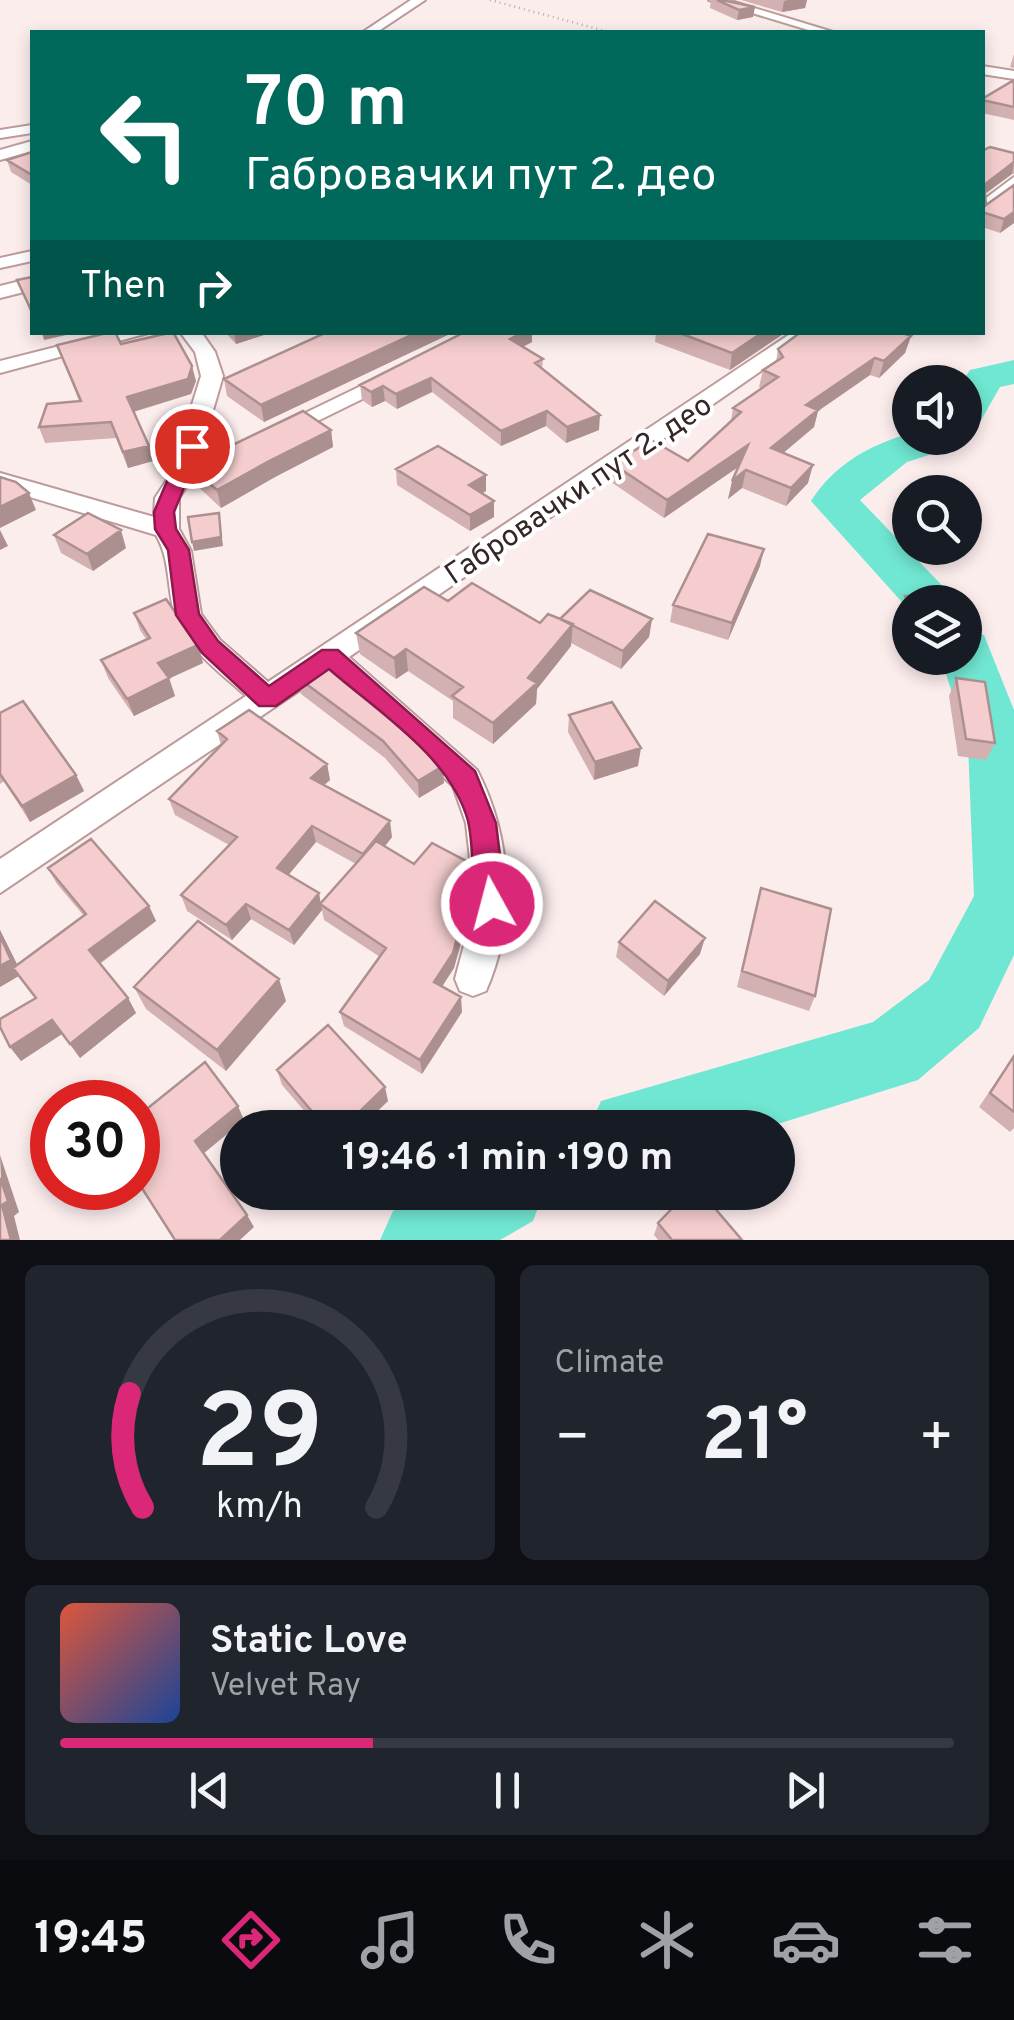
<!DOCTYPE html>
<meta charset="utf-8">
<style>
body{margin:0;font-family:Overpass,sans-serif;background:#20242c;color:#f1f3f6;height:100vh;display:flex;flex-direction:column;font-size:38px;white-space:nowrap}
*{box-sizing:border-box;margin:0}
p{font-size:32px;color:#9ea1a6}
.icon{flex:none;width:55px;height:55px;fill:none;stroke:currentColor;stroke-width:2;stroke-linecap:round;stroke-linejoin:round}
.map{position:relative;height:1240px;overflow:hidden}
.panel{display:flex;flex-direction:column;gap:25px;padding:25px;background:#0d0f14;flex:1}
.panel>*{flex:none}
.guide{position:absolute;left:30px;top:30px;width:955px;height:305px;border-radius:0px;box-shadow:0 5px 15px #0003;background:#00695c;color:#fff;overflow:hidden}
.buttons{position:absolute;left:892px;top:365px;display:grid;gap:20px}
.buttons a{display:grid;place-items:center;width:90px;height:90px;border-radius:50%;background:#171b24;box-shadow:0 5px 15px #0003;font-size:50px}
.speed{position:absolute;left:30px;top:1080px;display:flex;gap:20px;font-size:50px;font-weight:700;text-align:center}
.speed>*{display:grid;place-content:center;width:130px;height:130px;border-radius:50%;background:#171b24;box-shadow:0 5px 15px #0003;line-height:1}
.speed .limit{border:15px solid #d22;background:#fff;color:#111}
.pin{position:absolute;display:grid;place-items:center;width:85px;height:85px;color:#fff;margin:-42px;border:5px solid #fff;border-radius:50%;box-shadow:0 2px 10px #0007}
.me{position:absolute;width:110px;margin:-55px;rotate:353deg;stroke-linejoin:round;filter:drop-shadow(0 0 8px #0008)}
.turn{display:flex;align-items:center;gap:35px;height:210px;padding:0 50px;font-size:45px}
.turn .icon{width:130px;height:130px;stroke-width:2.5}
.turn b{display:block;font-size:70px;line-height:85px}
.then{display:flex;align-items:center;height:95px;padding:0 50px;background:#0003;gap:20px;font-size:38px}
.big{font-size:75px;font-weight:700;line-height:1.1}
.panel .widget{flex:1;display:flex;flex-direction:column;justify-content:center;gap:15px;min-width:0;padding:0 35px;border-radius:15px;background:#20242c}
.panel .dial{align-items:center;gap:0}
.dial svg{height:260px;overflow:visible;fill:none;stroke:#363941;stroke-width:7;stroke-linecap:round;text-anchor:middle}
.dial text{fill:#f1f3f6;stroke:none}
.song{display:flex;align-items:center;gap:30px}
.cover{width:120px;height:120px;border-radius:15px;background:linear-gradient(135deg,hsl(10 70% 55%),hsl(220 70% 35%))}
.played{height:10px;border-radius:5px;background:linear-gradient(90deg,#db2777 35%,#363941 35%)}
.keys{display:flex;justify-content:space-around;direction:ltr}
.heat{display:flex;justify-content:space-between;align-items:center;font-size:55px;direction:ltr}
.panel .tiles{flex:1;display:grid;gap:25px;grid-template-columns:1fr 1fr}
.widget:last-child{grid-column:span 2}
.trip{position:absolute;left:220px;top:1110px;width:575px;height:100px;border-radius:50px;background:#171b24;box-shadow:0 5px 15px #0003;font-weight:700;line-height:100px;text-align:center}
.tab-bar{display:flex;height:160px;justify-content:space-around;align-items:center;background:#090b0e;color:#9ea1a6}
.tab-bar .icon{width:70px;height:70px}
.tab-bar .selected{color:#db2777}
.tab-bar b{font-size:45px;color:#f1f3f6}
.map>svg:first-child{display:block}
.lines{fill:none;stroke-linecap:round;stroke-linejoin:round}
.river{fill:#70e7d2;fill-rule:evenodd}
.street-casing{stroke:#be9b9b;stroke-width:4}
.path{stroke:#b9aaaa;stroke-width:2.5;stroke-dasharray:1 4;stroke-linecap:butt}
.street{fill:#fff;fill-rule:evenodd}
.wall{fill:#d3b0b1;fill-rule:evenodd}
.shaded-wall{fill:#ac9090}
.building{fill:#f5cdce;stroke:#ac9090;stroke-width:2.5}
.route{fill:#db2777;stroke:#8e194d;stroke-width:2.5}
.labels{text-anchor:middle;stroke-width:8;stroke-linejoin:round;paint-order:stroke}
.street-label{font-size:30px;fill:#352727;stroke:#fff}
</style>
<div class="map">
<svg width="1014" height="1240" viewBox="0 0 1014 1240">
<rect width="100%" height="100%" fill="#fceded"/>
<g class="lines">
<path class="river" d="M1014 360V384L1000 387 980 422 965 426 962 382 970 370Z
M910 433V438H961L954 447 907 462 860 500 958 602H910V611L811 501C835 464 868 446 910 433Z
M965 629 984 635 1014 710V955L979 1028 918 1080 765 1128H589L601 1101 873 1022 929 980 974 896 968 744 941 658H965Z
M424 1192H544L533 1221 500 1240H380L393 1211Z"/>
<g class="street-casing">
<path id="street" d="M411 0H425L377 32H363Z
M709 0H728L833 32H815Z
M982 66 1014 71V79L982 74Z
M32 125V133L0 138V130Z
M32 141V151L0 160V150Z
M1014 177V190L982 215V201Z
M32 251V261L0 268V258Z
M32 278V290L0 298V286Z
M115 332H152L0 373V361Z
M180 332H201L215 352 223 376 194 475 179 498V529L191 551 201 614 220 640 268 682 793 332H817L349 657 477 770C512 838 517 921 486 991L473 996 460 991 455 979 475 904 466 823 453 786 328 671 0 893V859L246 696C221 673 183 646 174 612 167 585 170 559 156 535L0 488V473L154 517 155 498 170 475 201 376 195 352Z
M394 370 401 372V380L287 436 279 438 268 431Z"/>
</g>
<path class="path" d="M490 0 609 32"/>
<use href="#street" class="street"/>
</g>
<path class="wall" d="M711 0H722L753 17 737 20 710 8Z
M741 0H807L805 8 782 12Z
M1014 54V68L1010 67Z
M1014 80V120L982 113V99Z
M982 151 1014 153V174H1012L985 194 986 205 1014 185V223L1000 233 982 227Z
M32 152V185L11 172 7 160Z
M32 277V316L17 280Z
M225 332H270V333L236 344Z
M327 332H454L264 422 227 396 224 379Z
M465 332H532V342L523 347 543 359 542 369 599 430 566 443 546 426 501 446 432 392 397 409 385 401 372 407 362 400 360 385Z
M656 332H786L730 370 655 342Z
M911 336 905 353 879 378 870 375 818 411 814 427 783 453 808 483 786 506 742 488 728 499 738 467 664 518 611 482 613 464 688 461 731 421 733 408 762 389 759 387 763 370 776 362 778 349Z
M121 344 196 381 191 394 134 412 149 446 153 461 128 468 116 438 45 443 39 427 79 401 57 345Z
M331 430 333 447 275 477 221 508 194 483 189 466Z
M396 469 486 475V491L482 493 494 517 470 531 397 485Z
M54 535 126 548 93 571 61 553Z
M760 566 728 640 670 622 673 605Z
M905 596 910 602V640L899 613Z
M448 601 540 623 560 619H652L649 637 621 669 571 643V646L537 689 536 704 493 744 453 718V701L408 671 396 679 360 654 356 633Z
M134 613 198 645 203 663 169 678 175 696 134 716 108 678 101 660 146 639 140 630Z
M917 658H958L952 669 923 670Z
M297 677 444 783 419 798 385 758 301 694Z
M956 678 995 743 986 760 958 756 949 696Z
M0 713 76 775 84 791 30 822 4 781 0 784Z
M569 715 638 766 594 780 568 732Z
M217 731 327 764 330 780 324 785 392 837 385 846 414 864 468 862V878L455 899 467 921 454 968 442 986 462 1012 422 1074 344 1026 340 1012 380 957 324 920 322 910 294 945 251 919 232 940 187 911 181 895 229 845 175 815 169 799 221 745ZM316 842 356 864 321 903 288 875Z
M48 868 149 906 156 921 100 964 128 998 136 1013 80 1058 62 1034 21 1061 10 1047 35 998 19 976 0 987V930L17 965 84 916 57 884Z
M761 888 815 996 809 1011 737 987Z
M619 942 700 954 664 996 616 957Z
M134 987 286 1001 226 1071 146 1009Z
M1014 1055V1128L1010 1132 979 1107Z
M277 1070 388 1101 360 1128H319L282 1085Z
M658 1223 742 1240H658L654 1235Z"/>
<path class="shaded-wall" d="M788 0H807L805 8 782 12 784 1Z
M755 7 753 17 737 20 739 10Z
M1014 162 1012 174 982 196 984 185Z
M1014 212V223L1000 233 1004 219Z
M42 332H70L71 334 44 340Z
M234 332H270V333L236 344Z
M418 332H454L264 422 261 405Z
M523 332H532V342L510 353V339Z
M763 332H786L730 370 732 353Z
M911 336 905 353 879 378 884 361Z
M875 358 870 375 818 411 814 427 768 466 771 448 806 405Z
M192 366 196 381 191 394 132 412 127 397Z
M431 378 432 392 397 409 396 394Z
M383 386 385 401 372 407 371 392Z
M547 411 546 426 501 446V431Z
M600 415 599 430 566 443 567 427Z
M331 430 333 447 275 477 221 508 217 490 271 460Z
M748 445 744 463 664 518 667 500Z
M149 446 153 461 128 468 123 452Z
M813 465 808 483 786 506 791 488Z
M746 470 742 488 728 499 732 481Z
M486 475V491L470 501 469 485Z
M29 493 36 510 0 528V507Z
M494 501V517L470 531V515Z
M219 513 223 546 194 551 192 542Z
M0 530 8 546 0 550Z
M121 530 126 548 93 571 87 554Z
M764 549 760 566 728 640 732 623Z
M652 619 649 637 621 669 623 651Z
M573 624 571 646 537 689 536 704 493 744V723Z
M198 645 203 663 164 681 158 663Z
M406 649 408 671 396 679 394 658Z
M169 678 175 696 134 716 127 699Z
M641 748 638 766 594 780 595 762Z
M327 764 330 780 314 794 311 778Z
M443 766 444 783 419 798 418 781Z
M76 775 84 791 30 822 22 806Z
M390 821 392 837 366 870 363 854Z
M312 826 316 842 281 884 277 868Z
M468 862V878L447 910 446 895Z
M319 893 322 910 294 945 289 930Z
M246 904 251 919 232 940 226 925Z
M466 905 467 921 454 968 436 996 434 982Z
M149 906 156 921 97 965 89 950Z
M0 930 22 974 0 987Z
M705 938 700 954 664 996 668 981Z
M279 979 286 1001 226 1071 217 1050Z
M461 997 462 1012 422 1074 420 1060Z
M128 998 136 1013 80 1058 70 1044Z
M52 1020 62 1034 21 1061 10 1047Z
M385 1087 388 1101 360 1128H343Z
M238 1106 244 1120 203 1154 195 1141Z
M0 1155 19 1212 14 1216 20 1240H11L2 1205Z
M247 1215 254 1227 240 1240H220Z"/>
<path class="building" d="M717 0H722L755 7 739 10Z
M1014 80V107L982 100V99Z
M990 147 1014 153V162L984 185 986 205 1014 185V212L1004 219 982 212V151Z
M32 152V175L7 160Z
M32 277V312L17 280Z
M111 332H115L121 344 173 332 192 366 188 379 127 397 149 446 123 452 111 422 39 427 47 404 81 401 57 345Z
M327 332H418L261 405 224 379Z
M465 332H523L510 339 543 359 535 363 600 415 567 427 547 411 501 431 431 378 396 394 383 386 371 392 360 385Z
M677 332H763L732 353Z
M801 332H900L911 336 884 361 875 358 806 405 818 410 771 448 813 465 791 488 746 470 732 481 748 445 667 500 613 464 651 440 688 461 741 412 733 408 778 377 763 370 783 357 778 349Z
M303 411 331 430 271 460 217 490 189 466Z
M438 446 486 475 469 485 494 501 470 515 396 469Z
M0 477 16 482 29 493 0 507Z
M88 513 121 530 87 554 54 535Z
M219 513 221 537 192 542 188 517Z
M708 534 764 549 732 623 673 605Z
M472 583 540 623 548 614 573 624 528 678 537 683 493 723 452 696 463 687 406 649 394 658 356 633 424 587 448 601Z
M590 590 652 619 623 651 560 619Z
M934 595 937 602H910V607L905 596Z
M166 599 198 645 158 663 169 678 127 699 101 660 150 638 134 613Z
M325 658 443 766 418 781 383 741 297 677Z
M956 678 985 682 995 743 966 739Z
M23 701 76 775 22 806 0 774V713Z
M612 702 641 748 595 762 569 715Z
M249 710 327 764 311 778 390 821 363 854 312 826 277 868 319 893 289 930 246 904 226 925 181 895 237 837 169 799 227 739 217 731Z
M91 839 149 906 89 950 128 998 70 1044 52 1020 10 1047 0 1027V1019L36 998 13 968 86 914 48 868Z
M376 841 414 864 432 843 468 862 446 895 466 905 453 953 434 982 461 997 420 1060 340 1012 386 948 320 904Z
M761 888 831 909 815 996 742 971Z
M655 901 705 938 668 981 619 942Z
M198 921 279 979 217 1050 134 987Z
M0 936 11 960 0 966Z
M328 1025 385 1087 343 1128H326L277 1070Z
M1014 1056V1112L990 1093Z
M205 1062 238 1106 195 1141 247 1215 220 1240H175L138 1182V1116Z
M0 1178 8 1201 2 1205 11 1240H0Z
M688 1192H701L742 1240H672L658 1223Z"/>
<path class="route" d="M192 441 201 446 174 512 176 529 189 550 199 614 218 641 269 686 322 650H338L475 771 496 823 506 904 502 913 492 917 482 913C469 885 475 850 468 821 451 757 377 711 329 669L276 706H259L202 653 176 615 168 550 155 529 154 512 182 446Z"/>
<g class="labels">
<g class="street-label">
<text transform="translate(578 489) rotate(-34)" y="10">Габровачки пут 2. део</text>
</g>
</g>
</svg>
<div class="buttons">
<a><svg class="icon" aria-label="sound" viewBox="0 0 24 24"><path d="M4 9h4l5-4v14l-5-4H4zM17 9q2 3 0 6"/></svg></a>
<a><svg class="icon" aria-label="search" viewBox="0 0 24 24"><circle cx="10" cy="10" r="6"/><path d="M15 15l6 6"/></svg></a>
<a><svg class="icon" aria-label="layers" viewBox="0 0 24 24"><path d="M12 4l9 5-9 5-9-5zM3 14l9 5 9-5"/></svg></a>
</div>
<div class="speed"><div class="limit">30</div></div>
<div class="pin" style="left:192px;top:446px;background:#d93025"><svg class="icon" aria-label="arrive" viewBox="0 0 24 24"><path d="M6 21V4h12l-3 4 3 4H6"/></svg></div>
<svg class="me" style="left:492px;top:904px" viewBox="-20 -20 40 40"><circle r="17" fill="#db2777" stroke="#fff" stroke-width="3"/><path d="M0-11L8 9 0 5-8 9z" fill="#fff"/></svg>
<div class="trip">19:46 · 1 min · 190 m</div>
<div class="guide">
<div class="turn"><svg class="icon" aria-label="left" viewBox="0 0 24 24"><path d="M17 20v-9H6M10 6l-5 5 5 5"/></svg><div><b>70 m</b>Габровачки пут 2. део</div></div>
<div class="then">Then<svg class="icon" aria-label="right" viewBox="0 0 24 24"><path d="M7 20v-9h11M14 6l5 5-5 5"/></svg></div>
</div>
</div>
<section class="panel">
<div class="tiles">
<div class="widget dial"><svg viewBox="0 0 100 80">
<path d="M14 69A42 42 0 1 1 86 69"/>
<path d="M14 69A42 42 0 0 1 10 34" stroke="#db2777"/>
<text x="50" y="56" font-size="32" font-weight="700">29</text>
<text x="50" y="72" font-size="11">km/h</text>
</svg></div>
<div class="widget"><p>Climate</p>
<div class="heat"><a>−</a><b class="big">21°</b><a>+</a></div>
</div>
<div class="widget">
<div class="song"><i class="cover"></i><div><b>Static Love</b><p>Velvet Ray</p></div></div>
<div class="played"></div>
<div class="keys"><svg class="icon" aria-label="previous" viewBox="0 0 24 24"><path d="M18 5L8 12l10 7zM5 5v14"/></svg><svg class="icon" aria-label="pause" viewBox="0 0 24 24"><path d="M8 5v14M16 5v14"/></svg><svg class="icon" aria-label="next" viewBox="0 0 24 24"><path d="M6 5l10 7-10 7zM19 5v14"/></svg></div>
</div>
</div>
</section>
<nav class="tab-bar">
<b>19:45</b>
<svg class="icon selected" aria-label="directions" viewBox="0 0 24 24"><path d="M12 3l9 9-9 9-9-9zM9 14v-3h6M13 9l2 2-2 2"/></svg>
<svg class="icon" aria-label="music" viewBox="0 0 24 24"><path d="M9 18V5l10-2v13"/><circle cx="6" cy="18" r="3"/><circle cx="16" cy="16" r="3"/></svg>
<svg class="icon" aria-label="phone" viewBox="0 0 24 24"><path d="M5 4h4l2 5-3 2q2 4 5 5l2-3 5 2v4C11 20 4 13 5 4z"/></svg>
<svg class="icon" aria-label="climate" viewBox="0 0 24 24"><path d="M12 3v18M4 7l16 10M4 17L20 7"/></svg>
<svg class="icon" aria-label="car" viewBox="0 0 24 24"><path d="M5 17H2v-5l4-1 3-4h7l3 4 3 1v5h-3M9 17h6M6 11h13"/><circle cx="7" cy="17" r="2"/><circle cx="17" cy="17" r="2"/></svg>
<svg class="icon" aria-label="filters" viewBox="0 0 24 24"><path d="M4 7h16M4 17h16"/><circle cx="9" cy="7" r="2"/><circle cx="15" cy="17" r="2"/></svg>
</nav>
